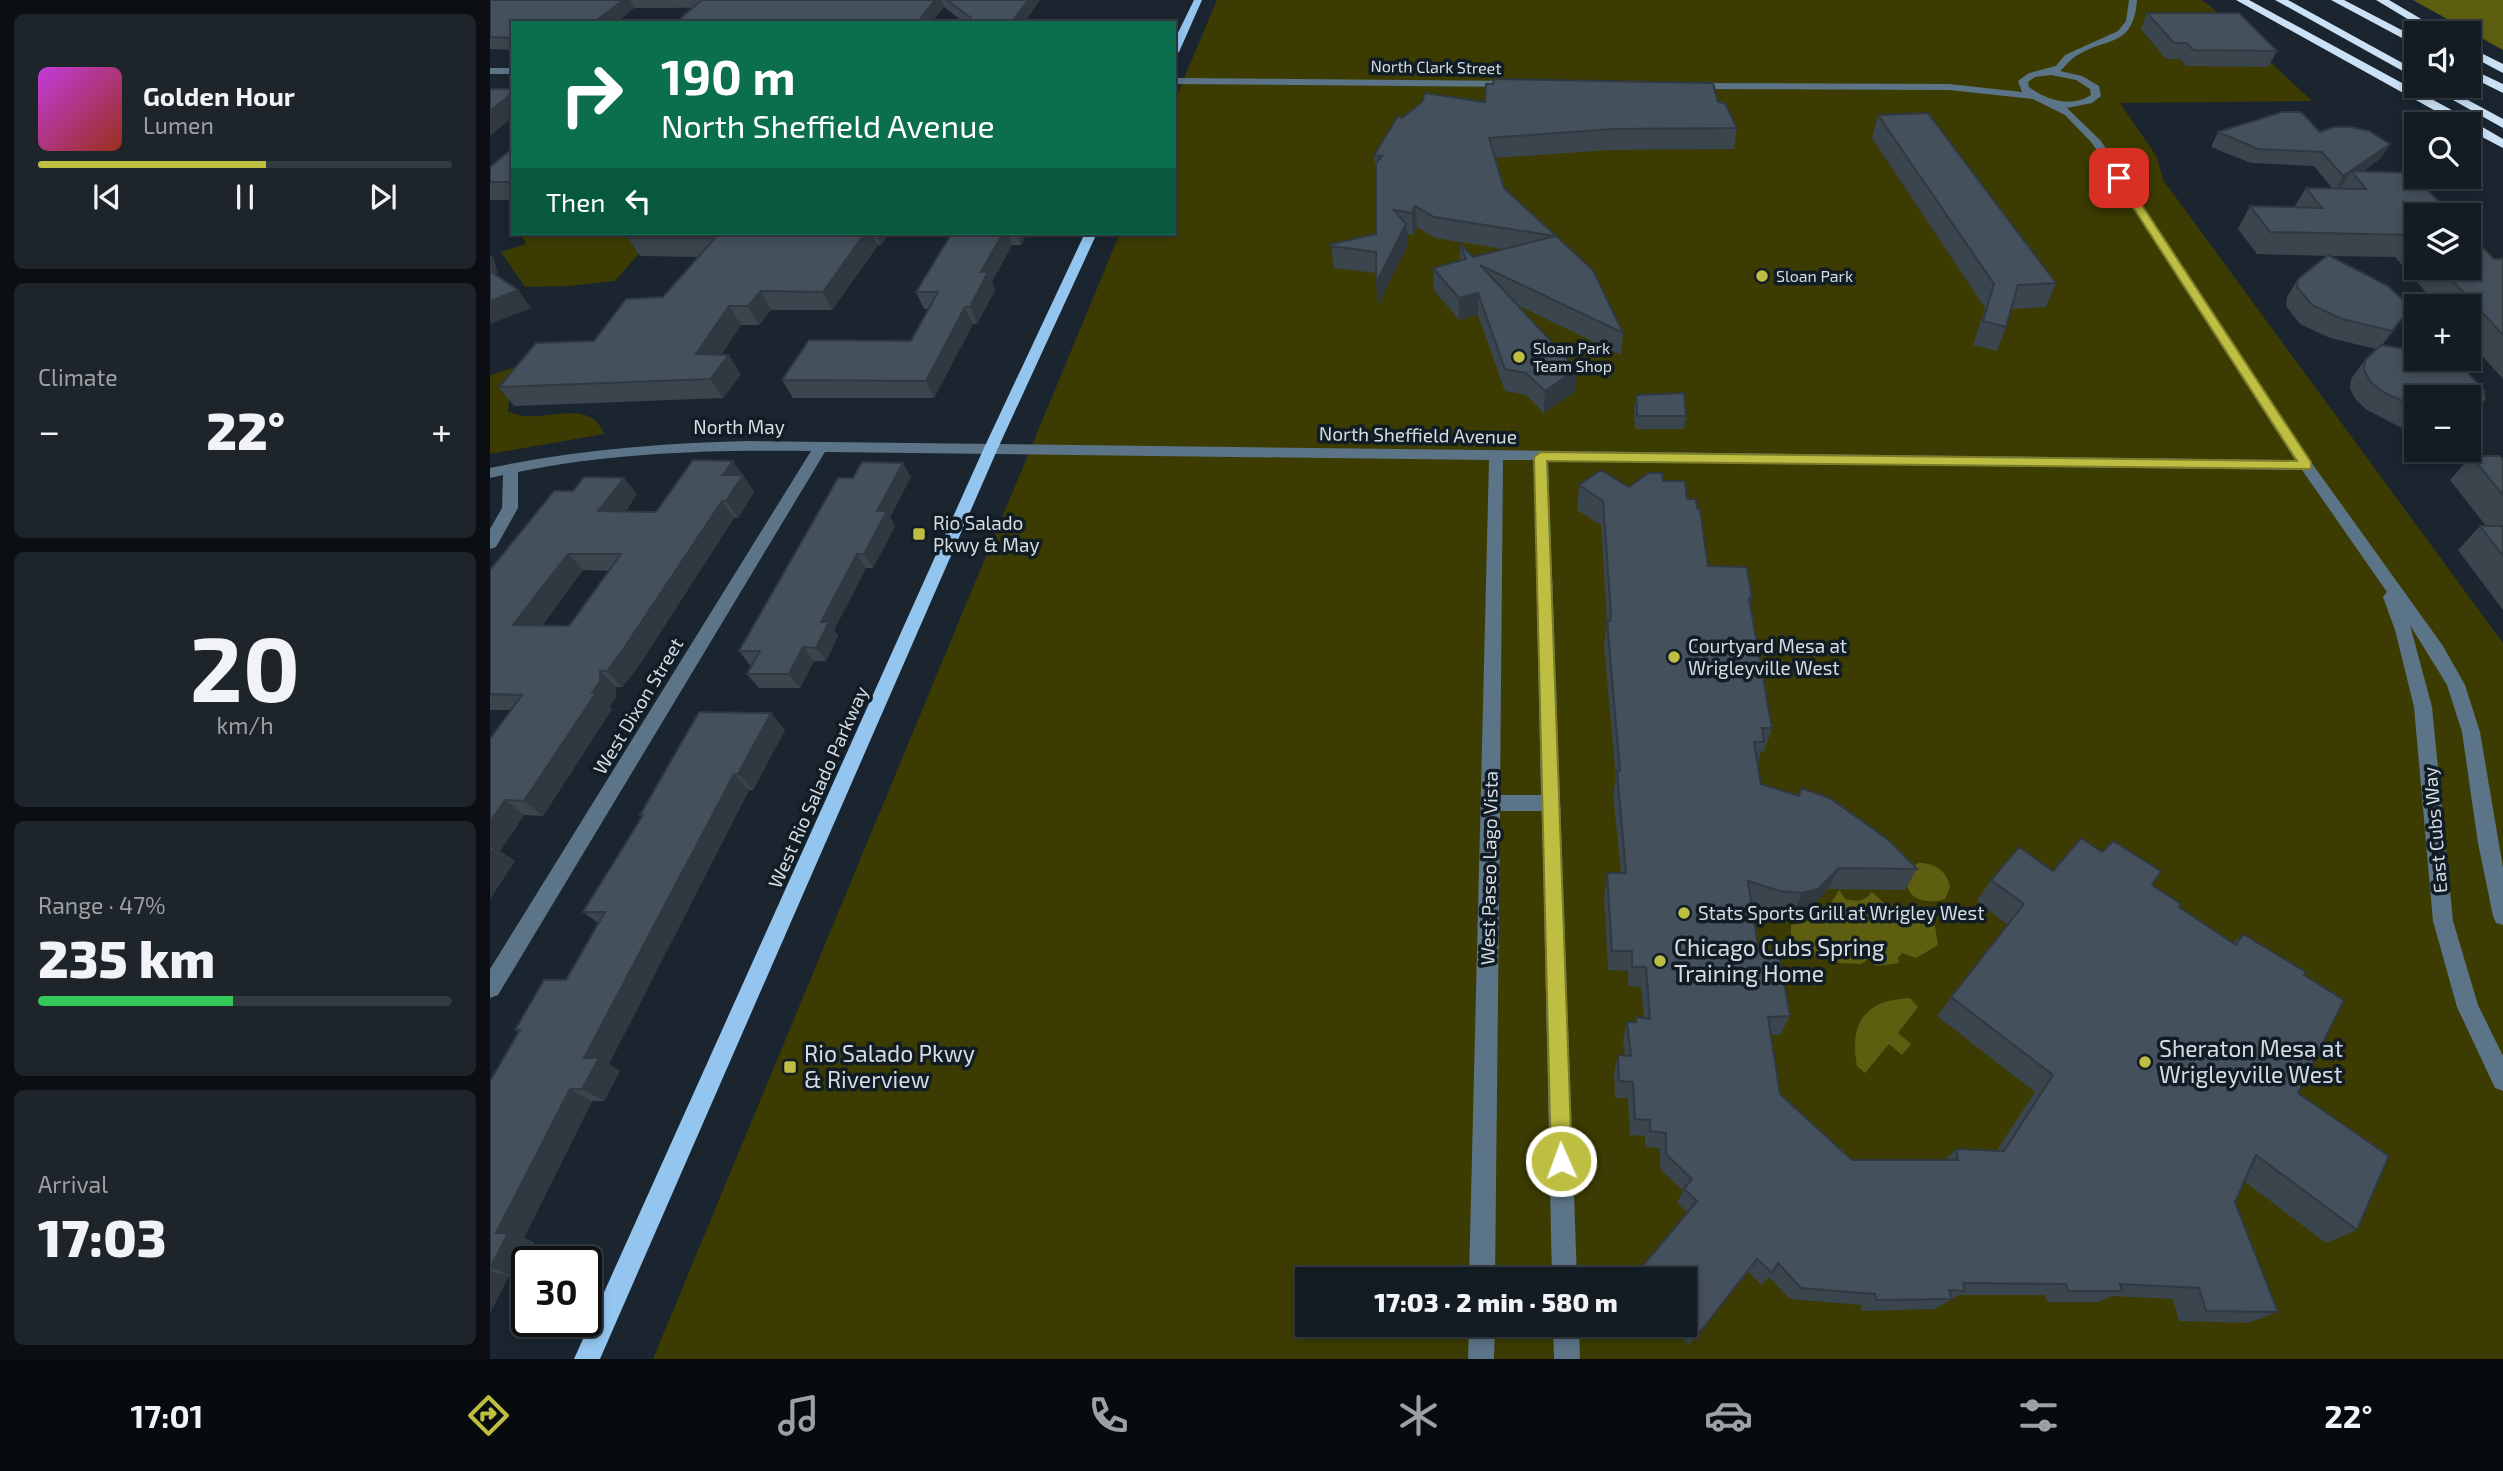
<!DOCTYPE html>
<meta charset="utf-8">
<style>
body{margin:0;font-family:"Exo 2",sans-serif;background:#1d252b;color:#f1f3f6;height:100vh;display:flex;flex-direction:column;font-size:26px;white-space:nowrap}
*{box-sizing:border-box;margin:0}
p{font-size:23px;color:#9da1a6}
.icon{flex:none;width:38px;height:38px;fill:none;stroke:currentColor;stroke-width:2;stroke-linecap:round;stroke-linejoin:round}
.map{position:relative;flex:1;overflow:hidden}
.drawer{display:flex;flex-direction:column;gap:14px;padding:14px;background:#0b0f13;width:490px}
.drawer>*{flex:none}
.banner{position:absolute;left:21px;top:21px;width:665px;height:214px;border-radius:0px;box-shadow:0 4px 10px #0003,0 0 0 2px #333a41;background:#0b6e4f;color:#fff;overflow:hidden}
.buttons{position:absolute;left:1914px;top:21px;display:grid;gap:14px}
.buttons a{display:grid;place-items:center;width:77px;height:77px;border-radius:0px;background:#141c23;box-shadow:0 4px 10px #0003,0 0 0 2px #333a41;font-size:35px}
.speed{position:absolute;left:21px;top:1246px;display:flex;gap:14px;font-size:35px;font-weight:700;text-align:center}
.speed>*{display:grid;place-content:center;width:91px;height:91px;border-radius:50%;background:#141c23;box-shadow:0 4px 10px #0003,0 0 0 2px #333a41;line-height:1}
.speed .limit{border:4px solid #111;border-radius:10px;background:#fff;color:#111}
.pin{position:absolute;display:grid;place-items:center;width:60px;height:60px;color:#fff;margin:-30px;border-radius:14px;box-shadow:0 4px 10px #0006}
.me{position:absolute;width:77px;margin:-38px;rotate:358deg;stroke-linejoin:round;filter:drop-shadow(0 0 5px #0008)}
.turn{display:flex;align-items:center;gap:24px;height:147px;padding:0 35px;font-size:32px}
.turn .icon{width:91px;height:91px;stroke-width:2.5}
.turn b{display:block;font-size:49px;line-height:60px}
.then{display:flex;align-items:center;height:66px;padding:0 35px;background:#0003;gap:14px;font-size:26px}
.big{font-size:52px;font-weight:800;line-height:1.1}
.drawer .tile{flex:1;display:flex;flex-direction:column;justify-content:center;gap:10px;min-width:0;padding:0 24px;border-radius:10px;background:#1d252b}
.drawer .dial{align-items:center;gap:0}
.dial b{font-size:91px;line-height:1}
.song{display:flex;align-items:center;gap:21px}
.cover{width:84px;height:84px;border-radius:10px;background:linear-gradient(135deg,hsl(290 70% 55%),hsl(10 70% 35%))}
.played{height:7px;border-radius:4px;background:linear-gradient(90deg,#bebf42 55%,#333a41 55%)}
.keys{display:flex;justify-content:space-around;direction:ltr}
.heat{display:flex;justify-content:space-between;align-items:center;font-size:38px;direction:ltr}
.charge{height:10px;border-radius:5px;background:linear-gradient(90deg,#34c759 47%,#333a41 0)}
.trip{position:absolute;left:805px;top:1267px;width:402px;height:70px;border-radius:0px;background:#141c23;box-shadow:0 4px 10px #0003,0 0 0 2px #333a41;font-weight:800;line-height:70px;text-align:center}
.dock{display:flex;height:112px;justify-content:space-around;align-items:center;background:#080b0e;color:#9da1a6}
.dock .icon{width:49px;height:49px}
.dock .selected{color:#bebf42}
.dock b{font-size:32px;color:#f1f3f6}
main{display:flex;flex:1;min-height:0}
.map>svg:first-child{display:block}
.green{fill:#3c3c02;fill-rule:evenodd}
.water{fill:#5e5e11}
.lines{fill:none;stroke-linecap:round;stroke-linejoin:round}
.minor{fill:#5c7488;fill-rule:evenodd}
.major{fill:#93c5ef;fill-rule:evenodd}
.highway{fill:#cae1f6;fill-rule:evenodd}
.wall{fill:#3a454e;fill-rule:evenodd}
.shaded-wall{fill:#303840}
.building{fill:#44505b;stroke:#303840;stroke-width:2;fill-rule:evenodd}
.route{fill:#bebf42;stroke:#7c7c2b;stroke-width:2}
.poi-dot{fill:#bebf42;stroke:#111c25;stroke-width:2.5}
.labels{text-anchor:middle;stroke-width:7;stroke-linejoin:round;paint-order:stroke}
.far-street-label{font-size:16px;fill:#d5dce3;stroke:#111c25}
.far-poi-label{font-size:16px;fill:#d5dce3;stroke:#111c25;text-anchor:start}
.street-label{font-size:19px;fill:#d5dce3;stroke:#111c25}
.poi-label{font-size:19px;fill:#d5dce3;stroke:#111c25;text-anchor:start}
.near-poi-label{font-size:23px;fill:#d5dce3;stroke:#111c25;text-anchor:start}
</style>
<main>
<section class="drawer">
<div class="tile">
<div class="song"><i class="cover"></i><div><b>Golden Hour</b><p>Lumen</p></div></div>
<div class="played"></div>
<div class="keys"><svg class="icon" aria-label="previous" viewBox="0 0 24 24"><path d="M18 5L8 12l10 7zM5 5v14"/></svg><svg class="icon" aria-label="pause" viewBox="0 0 24 24"><path d="M8 5v14M16 5v14"/></svg><svg class="icon" aria-label="next" viewBox="0 0 24 24"><path d="M6 5l10 7-10 7zM19 5v14"/></svg></div>
</div>
<div class="tile"><p>Climate</p>
<div class="heat"><a>−</a><b class="big">22°</b><a>+</a></div>
</div>
<div class="tile dial"><b>20</b><p>km/h</p></div>
<div class="tile"><p>Range · 47%</p><b class="big">235 km</b><div class="charge"></div></div>
<div class="tile"><p>Arrival</p><b class="big">17:03</b></div>
</section>
<div class="map">
<svg width="2013" height="1359" viewBox="0 0 2013 1359">
<rect width="100%" height="100%" fill="#1a252f"/>
<path class="green" d="M727 0H1711L1718 4 1822 101 1630 103 1667 157 1673 180 2013 643V1359H163L630 233H684V102ZM817 1279H1195V1325H817Z
M30 233H167L125 281 79 286 35 287 11 252 36 244Z
M61 356 19 402 18 412C24 413 30 416 35 416 62 419 101 400 114 434L0 454V375Z"/>
<path class="water" d="M1923 0H2013V50Z
M1429 863C1445 863 1457 871 1460 887L1455 899C1443 904 1420 902 1417 885 1415 881 1418 873 1419 868Z
M1349 890 1355 899C1367 902 1374 902 1382 892 1404 913 1414 922 1445 926L1448 945 1426 958 1412 953 1408 958 1409 963 1386 966 1379 959 1371 964 1348 963 1340 954 1330 959 1301 946V925C1325 921 1337 912 1349 890Z
M1420 998 1428 1007 1408 1033 1421 1044 1412 1055 1399 1044 1375 1073 1367 1066C1359 1022 1375 1000 1420 998Z"/>
<g class="lines">
<path class="minor" d="M1639 0H1647C1643 51 1614 35 1582 59 1578 62 1574 68 1570 71L1592 76 1609 86 1611 96 1602 103 1577 108 1611 141 1821 462 1953 646 1975 685 1990 732 2013 868V925L2006 923 2003 916 1988 843 1972 732 1957 685 1920 625 1942 707 1963 921 1988 1005 2013 1056V1091L2005 1088 1967 1007 1943 921 1924 707 1905 630 1893 597 1897 592 1812 470 1058 461 1087 1279H1062L1052 811H1010L1005 1279H979L999 460 335 452 8 995 0 998V969L321 451C223 450 125 452 28 472V508L6 547 0 549V529L12 508 13 475 0 478V468C85 450 171 443 258 441L1805 460 1602 143 1575 115 1543 99 1459 90 1202 89 1197 86 1202 83 1459 84 1532 92 1528 81 1539 73 1566 66 1575 55 1628 31 1636 21ZM1561 75 1586 80 1600 89 1601 95C1582 108 1556 100 1539 87L1538 82 1545 77ZM1013 460H1044L1051 795H1010Z
M0 68H23V74H0Z
M684 78 1027 81 1032 84 1027 87 684 84Z
M979 1325H1005L1004 1359H978Z
M1063 1325H1089L1090 1359H1064Z"/>
<path class="major" d="M704 0H712L689 52 684 55V41Z
M595 233H607L508 448 110 1359H84L494 448Z"/>
<path class="highway" d="M1746 0H1759L1982 121 2013 139V148L1979 130V124H1969Z
M1785 0H1798L1927 71V79Z
M1841 0H1854L1927 38V46Z
M1886 0H1899L1955 33H1941Z
M1979 47 2013 64V73L1979 55Z
M1979 68 2013 84V93L1979 76Z
M1938 86H1952L2013 119V128Z"/>
</g>
<path class="wall" d="M0 0H550L534 23H475L454 7 144 8 126 23H23V50L0 49Z
M1657 13 1787 51 1778 67 1696 66 1690 59H1676L1651 29Z
M995 102H1228L1247 128 1244 149 1120 150 1005 158 1014 188 1103 270 1133 333 1131 355 1027 305 1086 391 1054 413 1036 395 1015 391 988 315 969 320 944 290 943 268 970 261V244L983 257 1014 249 945 238 927 227 923 235 917 234 918 245 888 305 886 273 844 268 841 244 886 234V176L884 155 912 118Z
M1792 112H1811L1830 132 1844 127H1861L1879 131 1900 144 1891 158 1872 172 1921 173 1962 215H1927V268H1979V233L2004 259H2013V379L1979 341V306H1948L1905 257 1839 256 1898 286 1917 304V312L1892 345 1927 351V359H1950L1973 368 1994 390 1995 400 1979 420V397H1927V431L1910 427 1877 410 1866 400 1860 389 1861 379 1875 360 1886 349 1840 338 1810 324 1796 306 1797 297 1808 279 1837 256 1767 254 1748 229 1760 206 1804 207 1816 188H1842L1824 166 1761 163 1721 147 1728 132Z
M1388 115 1566 283 1556 307 1521 309 1516 327 1507 351 1483 345 1495 308 1382 138Z
M23 148V200H0V167Z
M142 233H399L391 245H388L342 310H281L269 325H251L231 355 251 374 233 398 24 406 9 387 104 341 173 297 208 257 150 256 138 238Z
M462 233H537L531 245H522L502 282 505 290 487 324H483L444 398H303L292 380 421 341 438 309H434L426 292Z
M1146 395 1196 416 1194 429H1145L1144 408Z
M1981 456 2013 460V610L1968 550 1990 526H1996L1960 480Z
M243 461 264 492 248 518H244L148 667 132 687H126V697L119 707 122 709 53 816 34 815 10 851 25 861 0 899V739L21 710H0V570L147 494 135 512H166ZM93 570 120 571 79 626H52Z
M421 477 400 517 405 526 383 568H376L344 630 348 636 336 661H324L310 688H269L257 674 263 665H260L249 651 363 478Z
M1173 481 1197 499 1218 566 1262 598 1260 605 1282 728 1274 752 1271 751 1268 763 1271 784 1308 795 1311 788 1427 869 1415 890 1338 889 1319 910 1303 913 1282 912 1262 905 1269 952 1300 1016 1290 1035H1281L1290 1094 1362 1160H1455L1466 1149 1507 1150 1545 1092 1447 1016 1518 925 1487 901 1501 880 1563 871 1662 885 1689 907 1743 943 1753 934 1814 975 1808 1093 1867 1230 1836 1243 1754 1181 1745 1202 1788 1312 1758 1323 1689 1321 1683 1299 1622 1296 1609 1302H1557L1555 1295H1469L1445 1309 1372 1311 1371 1305 1300 1299 1279 1277 1272 1285 1257 1271 1199 1345 1179 1325H1195V1279H1143L1146 1274 1197 1212 1187 1203 1193 1191 1170 1169V1148L1155 1147V1136L1140 1135 1138 1098H1125L1124 1073 1128 1055H1135L1133 1040 1137 1022H1145L1146 1017 1154 1018 1151 987 1138 986V971L1118 970 1114 895 1117 873H1131L1123 794 1126 779 1114 645 1117 622 1111 525 1087 510 1089 485 1139 487Z
M281 713 295 730 263 790H259L119 1064 130 1071 114 1101H102L34 1238 44 1242 27 1277 19 1276 0 1313V1081L28 1032 25 1030 76 980 108 923 93 912 152 816 150 815Z"/>
<path class="shaded-wall" d="M133 0H140L144 8 126 23H103Z
M445 0H451L454 7 441 23H427Z
M538 0H550L534 23H521Z
M23 93V117L0 136V111Z
M1900 144 1891 158 1865 176 1861 171 1852 186 1845 191 1853 176Z
M925 206 927 227 923 235 922 213Z
M916 224 918 245 888 305 886 283Z
M375 233H382L388 245 342 310 333 292Z
M385 233H399L391 245Z
M513 233H518L522 245 502 282 505 290 487 324 480 307 491 272Z
M527 233H537L531 245Z
M0 254 4 259 11 287 0 272Z
M28 290 41 308 0 324V301Z
M271 291 281 310 269 325 258 306Z
M988 293V315L969 320V298Z
M239 306 251 325 219 373 206 354Z
M475 307 483 324 444 398 436 381Z
M1917 312 1904 331 1888 350 1902 331Z
M239 355 251 374 233 398 220 379Z
M1087 369 1086 391 1054 413 1055 391Z
M1990 407 1979 420V412Z
M243 461 264 492 248 518 236 501 233 475Z
M413 463 421 477 400 517 405 526 383 568 374 554 387 511Z
M134 478 147 494 122 528 108 511Z
M232 501 244 518 148 667 132 687 117 671Z
M78 554 93 570 40 642 23 625Z
M367 554 376 568 344 630 348 636 336 661 326 648 331 622Z
M313 647 324 661 310 688 299 674Z
M110 671 126 687V697L119 707 122 709 53 816 34 801 102 693Z
M281 713 295 730 263 790 248 774Z
M244 774 259 790 119 1064 130 1071 114 1101 92 1089 94 1058Z
M15 800 34 815 10 851 25 861 0 899V822Z
M1349 868 1338 889 1319 910 1303 913 1312 893Z
M80 1089 102 1101 34 1238 44 1242 27 1277 0 1268 6 1233Z
M0 1271 19 1276 0 1313Z"/>
<path class="building" d="M0 0H133L103 23H23V38L0 37Z
M212 0H445L427 23H185Z
M457 0H538L521 23H478L481 18Z
M1657 13H1749L1787 51 1703 50 1697 43H1684Z
M1004 79 1223 83 1228 102 1235 103 1247 128 1122 129 999 138 1014 188 1103 270 1133 333 990 265 1087 369 1055 391 1036 373 1015 369 988 293 969 298 943 268 976 259 970 244 983 257 1065 236 944 217 925 206 922 213 904 210 916 224 886 283V252L841 246V244L886 234V163L892 156 884 155 908 116 912 118 932 102 935 93 995 102 996 84H1003Z
M0 89H23V93L0 111Z
M1792 112H1811L1830 132 1844 127H1861L1879 131 1900 144 1853 176 1832 152 1768 149 1728 132Z
M1438 113 1566 283 1528 285 1516 327 1493 321 1504 284 1388 115Z
M23 148V182H0V167Z
M1861 171 1921 173 1962 215H1927V241L1921 235 1780 232 1760 206 1832 208 1816 188 1876 189Z
M142 233H375L333 292 271 291 258 306H239L206 354 239 355 220 379 9 387 46 343 104 341 136 299 173 297 225 238H138Z
M462 233H513L491 272H498L480 307H475L436 381 292 380 319 340 421 341 448 292H426Z
M1979 233 2004 259H2013V335L1951 268H1979Z
M1838 255 1898 286 1917 304V312L1902 331 1852 319 1822 305 1807 287 1808 279Z
M0 271 28 290 0 301Z
M1891 345 1927 351V359H1950L1973 368 1994 390 1995 400 1990 407 1979 412V397H1927V408L1891 391 1880 381 1874 370 1875 360Z
M1194 393 1196 416H1147L1146 395Z
M1981 456H2010L2013 460V495Z
M203 460 243 461 233 475H253L236 501H232L132 651 117 671H110V681L102 693H106L34 801 15 800 0 822V739L32 695 0 694V570L64 491H83L94 477 134 478 108 511 166 512ZM78 554H131L79 626 23 625Z
M372 462 413 463 387 511H397L374 554H367L331 622H339L326 648 313 647 299 674H257L270 651H249L348 478H363Z
M1111 470 1139 487 1158 473H1172L1173 481H1195L1197 499H1206L1207 509H1210L1218 566 1257 567 1262 598H1259L1282 728H1272L1274 742H1264L1271 784 1309 796 1311 788 1340 798 1400 841 1427 869 1349 868 1328 889 1312 893 1290 891 1258 881 1269 952 1289 953 1300 1016 1278 1017 1290 1094 1362 1160H1468L1466 1149 1514 1151 1563 1075 1461 997 1534 904 1501 880 1529 847 1563 871 1591 838 1612 852 1623 841 1671 871 1662 885 1691 904 1689 907 1746 945 1753 934 1816 972 1814 975 1854 1000 1808 1093 1899 1156 1867 1230 1766 1155 1745 1202 1788 1312 1716 1311 1709 1288 1630 1284 1632 1291H1578L1576 1284 1473 1283 1475 1291 1459 1290 1462 1299 1386 1300 1385 1294 1311 1288 1288 1263 1282 1273 1267 1259 1207 1336 1195 1325V1279H1150L1146 1274 1207 1201 1194 1189 1202 1179 1176 1154V1133L1160 1131V1120L1145 1119 1143 1082 1129 1081 1128 1055 1141 1056 1137 1022H1146V1017L1160 1019 1156 967H1142V951H1122L1117 873H1136L1127 771H1130L1117 621H1120L1121 615 1113 501 1089 485Z
M1990 526H2013V556Z
M209 712 281 713 248 774H244L94 1058H109L92 1089H80L6 1233H18L0 1268V1081L30 1030H25L54 980H76L115 912H93L153 815H150Z
M0 847H5L0 854Z"/>
<path class="route" d="M1626 175 1634 178 1821 462V469L1057 461 1082 1161 1079 1169 1071 1172 1064 1169 1061 1161 1044 457 1051 452 1807 461 1624 178Z"/>
<g class="poi-dot">
<circle cx="1272" cy="276" r="7"/>
<circle cx="1029" cy="357" r="7"/>
<rect x="422" y="527" width="14" height="14" rx="3.5"/>
<circle cx="1184" cy="657" r="7"/>
<circle cx="1194" cy="913" r="7"/>
<circle cx="1170" cy="961" r="7"/>
<circle cx="1655" cy="1062" r="7"/>
<rect x="293" y="1060" width="14" height="14" rx="3.5"/>
</g>
<g class="labels">
<g class="far-street-label">
<text transform="translate(946 67) rotate(1)" y="6">North Clark Street</text>
</g>
<g class="far-poi-label">
<text x="1286" y="282">Sloan Park</text>
<text x="1043" y="354">Sloan Park<tspan x="1043" dy="18">Team Shop</tspan></text>
</g>
<g class="street-label">
<text x="249" y="434">North May</text>
<text transform="translate(928 435) rotate(1)" y="7">North Sheffield Avenue</text>
<text transform="translate(148 706) rotate(-59)" y="7">West Dixon Street</text>
<text transform="translate(328 787) rotate(-66)" y="7">West Rio Salado Parkway</text>
<text transform="translate(1945 830) rotate(-95)" y="7">East Cubs Way</text>
<text transform="translate(999 868) rotate(-89)" y="7">West Paseo Lago Vista</text>
</g>
<g class="poi-label">
<text x="443" y="530">Rio Salado<tspan x="443" dy="22">Pkwy &amp; May</tspan></text>
<text x="1198" y="653">Courtyard Mesa at<tspan x="1198" dy="22">Wrigleyville West</tspan></text>
<text x="1208" y="920">Stats Sports Grill at Wrigley West</text>
</g>
<g class="near-poi-label">
<text x="1184" y="956">Chicago Cubs Spring<tspan x="1184" dy="26">Training Home</tspan></text>
<text x="1669" y="1057">Sheraton Mesa at<tspan x="1669" dy="26">Wrigleyville West</tspan></text>
<text x="314" y="1062">Rio Salado Pkwy<tspan x="314" dy="26">&amp; Riverview</tspan></text>
</g>
</g>
</svg>
<div class="buttons">
<a><svg class="icon" aria-label="sound" viewBox="0 0 24 24"><path d="M4 9h4l5-4v14l-5-4H4zM17 9q2 3 0 6"/></svg></a>
<a><svg class="icon" aria-label="search" viewBox="0 0 24 24"><circle cx="10" cy="10" r="6"/><path d="M15 15l6 6"/></svg></a>
<a><svg class="icon" aria-label="layers" viewBox="0 0 24 24"><path d="M12 4l9 5-9 5-9-5zM3 14l9 5 9-5"/></svg></a>
<a>+</a>
<a>−</a>
</div>
<div class="speed"><div class="limit">30</div></div>
<div class="pin" style="left:1629px;top:178px;background:#d93025"><svg class="icon" aria-label="arrive" viewBox="0 0 24 24"><path d="M6 21V4h12l-3 4 3 4H6"/></svg></div>
<svg class="me" style="left:1071px;top:1161px" viewBox="-20 -20 40 40"><circle r="17" fill="#bebf42" stroke="#fff" stroke-width="3"/><path d="M0-11L8 9 0 5-8 9z" fill="#fff"/></svg>
<div class="trip">17:03 · 2 min · 580 m</div>
<div class="banner">
<div class="turn"><svg class="icon" aria-label="right" viewBox="0 0 24 24"><path d="M7 20v-9h11M14 6l5 5-5 5"/></svg><div><b>190 m</b>North Sheffield Avenue</div></div>
<div class="then">Then<svg class="icon" aria-label="left" viewBox="0 0 24 24"><path d="M17 20v-9H6M10 6l-5 5 5 5"/></svg></div>
</div>
</div>
</main>
<nav class="dock">
<b>17:01</b>
<svg class="icon selected" aria-label="directions" viewBox="0 0 24 24"><path d="M12 3l9 9-9 9-9-9zM9 14v-3h6M13 9l2 2-2 2"/></svg>
<svg class="icon" aria-label="music" viewBox="0 0 24 24"><path d="M9 18V5l10-2v13"/><circle cx="6" cy="18" r="3"/><circle cx="16" cy="16" r="3"/></svg>
<svg class="icon" aria-label="phone" viewBox="0 0 24 24"><path d="M5 4h4l2 5-3 2q2 4 5 5l2-3 5 2v4C11 20 4 13 5 4z"/></svg>
<svg class="icon" aria-label="climate" viewBox="0 0 24 24"><path d="M12 3v18M4 7l16 10M4 17L20 7"/></svg>
<svg class="icon" aria-label="car" viewBox="0 0 24 24"><path d="M5 17H2v-5l4-1 3-4h7l3 4 3 1v5h-3M9 17h6M6 11h13"/><circle cx="7" cy="17" r="2"/><circle cx="17" cy="17" r="2"/></svg>
<svg class="icon" aria-label="filters" viewBox="0 0 24 24"><path d="M4 7h16M4 17h16"/><circle cx="9" cy="7" r="2"/><circle cx="15" cy="17" r="2"/></svg>
<b>22°</b>
</nav>
